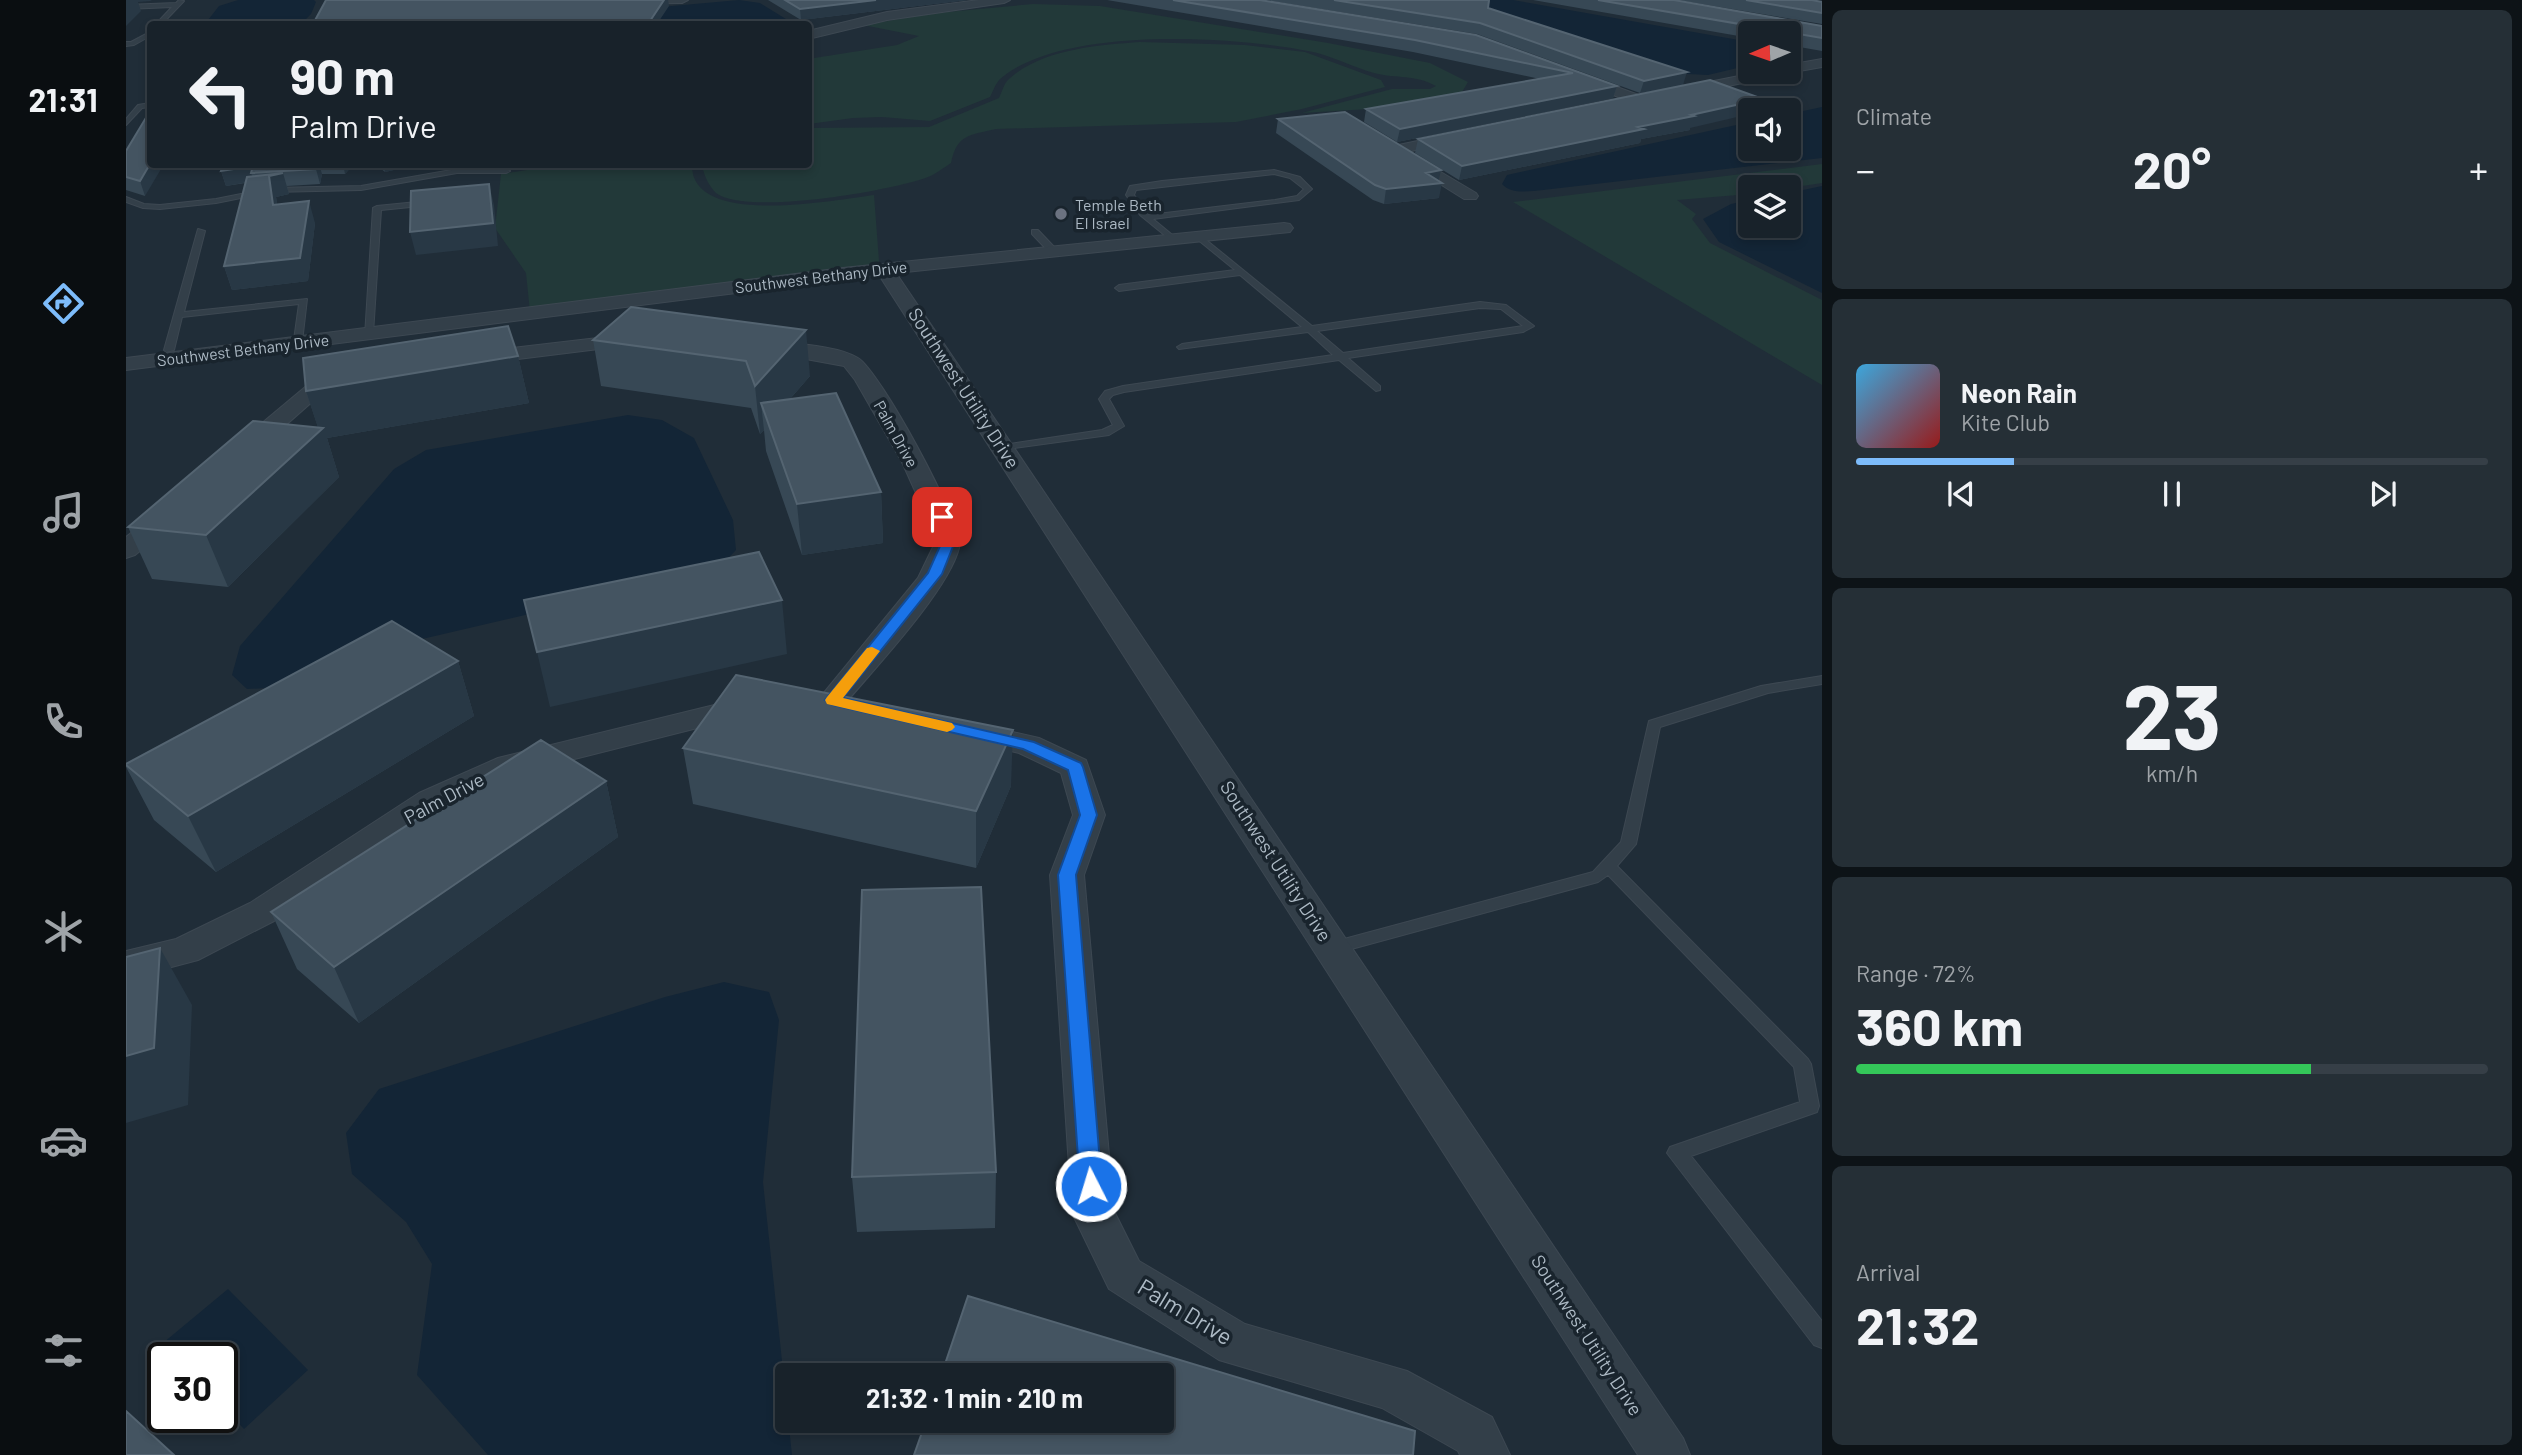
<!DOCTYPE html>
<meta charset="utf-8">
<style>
body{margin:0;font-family:Barlow,sans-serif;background:#252f36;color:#f1f3f6;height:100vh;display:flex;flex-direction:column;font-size:26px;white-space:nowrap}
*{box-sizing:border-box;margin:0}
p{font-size:23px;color:#9fa4a8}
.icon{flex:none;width:38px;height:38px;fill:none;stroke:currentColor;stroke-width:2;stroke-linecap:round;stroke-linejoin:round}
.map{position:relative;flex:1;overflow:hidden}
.side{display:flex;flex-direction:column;gap:10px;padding:10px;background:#0d1317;width:700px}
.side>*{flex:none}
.guide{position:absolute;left:21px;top:21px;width:665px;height:147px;border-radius:7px;box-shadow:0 4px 10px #0003,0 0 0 2px #363f47;background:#18222a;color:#f1f3f6;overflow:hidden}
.needle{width:46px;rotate:268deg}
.buttons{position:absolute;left:1612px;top:21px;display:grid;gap:14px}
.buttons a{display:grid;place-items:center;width:63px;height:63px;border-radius:7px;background:#18222a;box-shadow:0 4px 10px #0003,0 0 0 2px #363f47;font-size:35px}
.speed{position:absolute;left:21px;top:1342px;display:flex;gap:14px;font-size:35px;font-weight:700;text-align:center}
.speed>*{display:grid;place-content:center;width:91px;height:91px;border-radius:50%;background:#18222a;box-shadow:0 4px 10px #0003,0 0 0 2px #363f47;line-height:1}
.speed .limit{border:4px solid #111;border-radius:10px;background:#fff;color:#111}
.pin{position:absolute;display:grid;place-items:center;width:60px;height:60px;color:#fff;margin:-30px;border-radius:14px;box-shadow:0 4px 10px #0006}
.me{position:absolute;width:77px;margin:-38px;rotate:355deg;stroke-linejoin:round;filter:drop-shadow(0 0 5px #0008)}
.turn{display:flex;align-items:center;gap:24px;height:147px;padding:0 28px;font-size:32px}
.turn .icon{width:91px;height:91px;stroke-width:2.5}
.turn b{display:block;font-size:49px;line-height:60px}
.big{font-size:52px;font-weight:700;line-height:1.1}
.side .tile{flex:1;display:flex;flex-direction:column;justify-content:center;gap:10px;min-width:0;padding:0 24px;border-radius:10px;background:#252f36}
.side .dial{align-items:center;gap:0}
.dial b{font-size:91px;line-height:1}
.song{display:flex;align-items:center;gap:21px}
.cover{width:84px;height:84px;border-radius:10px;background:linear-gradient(135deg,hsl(200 70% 55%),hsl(0 70% 35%))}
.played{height:7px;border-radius:4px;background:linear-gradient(90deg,#7dbcfb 25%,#363f47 25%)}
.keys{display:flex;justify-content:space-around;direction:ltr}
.heat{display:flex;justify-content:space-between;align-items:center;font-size:38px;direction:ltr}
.charge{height:10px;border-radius:5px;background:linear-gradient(90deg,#34c759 72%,#363f47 0)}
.trip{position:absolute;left:649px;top:1363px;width:399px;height:70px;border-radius:7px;background:#18222a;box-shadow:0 4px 10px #0003,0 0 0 2px #363f47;font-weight:700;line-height:70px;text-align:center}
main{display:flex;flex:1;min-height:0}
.tabs{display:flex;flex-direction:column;width:126px;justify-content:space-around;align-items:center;background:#0a0e11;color:#9fa4a8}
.tabs .icon{width:49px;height:49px}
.tabs .on{color:#7dbcfb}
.tabs b{font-size:32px;color:#f1f3f6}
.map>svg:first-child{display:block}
.green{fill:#223939}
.water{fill:#132536}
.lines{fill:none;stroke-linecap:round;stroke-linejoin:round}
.lane-casing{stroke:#3d4852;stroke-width:2}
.street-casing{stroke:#3d4852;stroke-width:2}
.lane{fill:#333f49;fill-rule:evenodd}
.street{fill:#333f49;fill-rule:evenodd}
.wall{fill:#374855}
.shaded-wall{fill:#283845}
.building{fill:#445461;stroke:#546471;stroke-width:2}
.route{fill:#1a73e8;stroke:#114b97;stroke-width:2}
.slow{fill:#f59e0b}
.worship-dot{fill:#6b7280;stroke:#19242d;stroke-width:2.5}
.labels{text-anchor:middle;stroke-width:7;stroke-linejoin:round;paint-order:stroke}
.far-poi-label{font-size:16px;fill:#adbac5;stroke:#19242d;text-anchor:start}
.far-street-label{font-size:16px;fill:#adbac5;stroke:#19242d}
.street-label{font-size:19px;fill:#adbac5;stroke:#19242d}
.near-street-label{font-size:23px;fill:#adbac5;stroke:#19242d}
</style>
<main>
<nav class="tabs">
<b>21:31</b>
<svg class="icon on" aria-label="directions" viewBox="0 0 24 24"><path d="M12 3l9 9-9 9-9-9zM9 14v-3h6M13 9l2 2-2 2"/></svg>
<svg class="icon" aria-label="music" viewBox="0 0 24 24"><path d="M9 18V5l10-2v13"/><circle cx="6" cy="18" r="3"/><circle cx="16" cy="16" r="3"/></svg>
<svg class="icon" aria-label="phone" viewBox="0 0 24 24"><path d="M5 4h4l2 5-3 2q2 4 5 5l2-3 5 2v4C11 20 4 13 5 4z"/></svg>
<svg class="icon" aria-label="climate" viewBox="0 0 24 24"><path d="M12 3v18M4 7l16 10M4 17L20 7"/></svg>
<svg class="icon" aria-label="car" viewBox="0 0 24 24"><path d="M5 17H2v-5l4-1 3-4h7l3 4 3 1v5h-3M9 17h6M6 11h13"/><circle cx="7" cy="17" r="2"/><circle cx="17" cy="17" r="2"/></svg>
<svg class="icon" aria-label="filters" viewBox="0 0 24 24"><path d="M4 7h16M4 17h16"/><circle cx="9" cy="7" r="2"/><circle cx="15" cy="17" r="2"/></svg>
</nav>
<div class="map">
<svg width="1696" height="1455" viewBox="0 0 1696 1455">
<rect width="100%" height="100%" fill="#202d38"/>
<path class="green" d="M907 4 974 6 1202 43 1304 63 1342 82 1336 92 1243 109 1176 113 1266 89H1304L1310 86C1288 74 1272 79 1248 73 1226 67 1205 55 1182 51 1107 36 935 26 874 79 870 83 867 91 864 97L804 121 756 117 727 118 683 124 682 59 771 45 793 36 737 25 810 13Z
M1014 42 1119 45 1179 52 1255 80 1259 87 1176 109 1110 122 870 129C844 135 831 134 825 163 817 168 810 174 802 177 765 191 620 216 590 193 583 186 577 174 576 164H682L683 128 803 127 873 98C876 92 878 83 883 79 916 49 972 45 1014 42Z
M1696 164V183L1663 188 1624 187V194L1551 200 1570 214 1566 219 1584 243 1696 300V385L1387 202Z
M433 165H566C565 228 709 200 748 195L754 274 404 312 400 273 369 228 375 174Z"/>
<path class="water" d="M112 0H188L190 2 185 14 175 24H79L93 6Z
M613 0 634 3 668 24H483L535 7Z
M1242 0H1387L1624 42V65L1582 75 1562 74 1419 27Z
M1696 107V158L1417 190C1403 191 1386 195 1376 184L1381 175 1624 122V149H1662L1663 114Z
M1696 186V293L1593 242 1577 219 1605 204 1624 200V226H1662L1663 193Z
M502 415 536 420 568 438 607 520 610 550 591 570 249 650 162 687 121 689 106 675 114 646 268 469 300 450Z
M598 982 643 992 653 1020 637 1182 666 1455H362L291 1375 306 1264 280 1222 226 1174 220 1133 253 1089 539 997Z
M102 1289 182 1370 118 1429 96 1406V1358H52L37 1343Z"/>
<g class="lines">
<g class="lane-casing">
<path id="lane" d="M53 0 58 1 36 24H30L46 7 0 9V5L50 3Z
M24 32V36L8 45 0 46V42H5Z
M24 103V107L16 108 0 125V119L12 105Z
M331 169H380L384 171 380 173H331L235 190 145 192 90 203 34 209 17 208 0 202V197L18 204 34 205 90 199 145 188 235 186Z
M1148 170 1174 177 1186 189 1173 200 1027 219 1050 238 1051 240 1047 242 1014 215 1000 195 1004 186 1036 181ZM1148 174 1164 178 1178 189 1171 196 1149 200 1023 215 1008 195 1010 190Z
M301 201H304V205L255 210 247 334 239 336 247 208 251 206Z
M72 229 79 231 58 312 181 299 176 342 168 340 173 304 56 317 48 350 40 352 38 350Z
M906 230H912L931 250V254H925L906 234Z
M1074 235 1186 326 1354 302 1380 305 1408 326 1397 332 1222 358 1254 386V390L1250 391 1213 360 998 392 987 395 983 399 998 426 983 435 873 450 872 448 877 445 976 430 987 425 973 399 979 391 997 386 1207 355 1182 332 1053 349 1051 347 1056 344 1176 327 1114 275 993 291 989 288 993 285 1109 270 1071 239 1070 237ZM1354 308 1375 309 1397 326 1217 353 1191 331Z
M1696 676V684L1642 693 1534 727 1510 844 1491 866 1682 1059 1685 1064 1693 1106 1691 1112 1565 1156 1696 1321V1348L1688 1345 1541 1153 1544 1147 1674 1102 1668 1067 1482 875 1472 882 1207 954 1201 952 1199 948 1201 944 1207 942 1467 872 1495 842 1523 721 1635 686Z"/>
</g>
<g class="street-casing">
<path id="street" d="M497 0H562L556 3 502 4Z
M853 0H884L878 3 761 20 682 39V31L761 12Z
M1696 59V67L1662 73 1657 72 1651 76 1553 96 1546 92 1553 88 1633 72H1662V65Z
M1453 73 1518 97 1520 100 1518 103H1508L1448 80 1446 77Z
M1330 133 1337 137 1335 140 1281 152 1350 193 1352 196 1350 199H1338L1274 159 1273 153H1263L1260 150 1263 147Z
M1158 223 1164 224 1167 228 1164 232 770 273 1557 1438 1564 1455H1512L753 275 0 370V358L717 268Z
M506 334 513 336 516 340 513 344 351 364 344 362 341 358 344 354 351 352Z
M643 341C667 344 711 345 732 358 753 370 838 524 833 548 822 591 748 669 717 706L707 709 697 706 692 700 792 578 808 545 807 531 776 462 729 380 718 366 636 351 633 347 636 343Z
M215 369 222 371 225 375 222 379 204 386 127 454H111L108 449 111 444 190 378Z
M39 511 48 513 51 518 48 523 9 555 0 558V537L30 513Z
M617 698 627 700 632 707 627 714 393 773 315 809 148 921 72 960 0 979V951L50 939 124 903 293 793 372 758Z
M848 723 913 738 960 760 979 815 958 875 988 1211 1013 1261 1119 1324 1281 1371 1366 1417 1384 1455H1334L1332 1451 1256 1408 1093 1360 983 1289 946 1213 924 875 947 815 935 773 893 753 837 740 833 733 837 726Z"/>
</g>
<use href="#lane" class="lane"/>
<use href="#street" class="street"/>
</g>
<path class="wall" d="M642 0H841L675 20Z
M981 0H1134L1350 35 1491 86 1487 98 1271 142 1238 122 1240 109 1414 79 1287 52Z
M1139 0H1364L1362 8 1557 85 1514 93 1351 34Z
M1407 0H1548L1696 26V51L1662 45V33H1624V38Z
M1552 0H1686L1696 2V24Z
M24 111 19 196 0 190V151Z
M1152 119 1313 181V198L1258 204 1247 200 1150 133Z
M1564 128V130L1515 139 1514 143 1333 180 1289 153 1292 139Z
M98 164H228L219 174H196L194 184 161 186 163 194 150 197 151 204 189 223 182 281 106 290 98 266 119 183 100 186 95 171Z
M249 164H294L259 172Z
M505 307 684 376 664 399 755 492 757 543 676 555 640 451 638 430 634 434 625 408 475 386 467 340Z
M392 356 403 403 201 438 213 477 102 587 26 579 2 527 192 427 180 391Z
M332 661 348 716 90 872 28 820 0 767V764Z
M557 748 885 786 850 868 567 804Z
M480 781 492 837 233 1023 171 969 145 912Z
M870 1172 869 1228 731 1232 726 1177Z"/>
<path class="shaded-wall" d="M0 0H26L24 1 12 2 15 11 0 26Z
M538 0H542L543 6 531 24H522Z
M750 0H841L675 20 674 9Z
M1561 72 1557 85 1514 93 1518 81Z
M1491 86 1487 98 1271 142 1274 129Z
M1637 99 1633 110H1624V114L1564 128V130L1515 139 1514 143 1333 180 1336 166Z
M24 164H38L19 196 14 181Z
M191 164H193L196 174 194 184 190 169Z
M217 164H228L219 174Z
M257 164H294L259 172Z
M127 166 125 173 128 181 100 186 95 171Z
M1315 170 1312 184 1316 183 1313 198 1258 204 1260 189 1300 173Z
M157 173 163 194 150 197 155 227 147 205 143 176Z
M363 184 368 205 372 246 290 255 284 232Z
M183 201 189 223 182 281 106 290 98 266Z
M680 330 684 376 642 424 635 403 638 430 634 434 629 386Z
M392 356 403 403 201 438 213 477 102 587 80 535 193 431 180 391Z
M755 492 757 543 676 555 671 504Z
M656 600 661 654 424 707 411 652Z
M332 661 348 716 90 872 62 816Z
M887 730 885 786 850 868V811Z
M480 781 492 837 233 1023 208 967Z
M34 948 66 1005 62 1105 0 1123V1056Z"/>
<path class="building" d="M200 0H538L522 24H187Z
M659 0H750L674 9Z
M1047 0H1134L1350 35 1491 86 1274 129 1240 109 1447 73 1289 40Z
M1208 0H1363L1362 8 1561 72 1518 81 1354 23Z
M1472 0H1548L1696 26V38Z
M1620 0H1686L1696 2V13Z
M1584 80 1637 99 1565 115 1568 116 1512 127 1518 129 1336 166 1292 139Z
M24 111V164L14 181 0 177V151Z
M1219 112 1315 170 1300 173 1316 183 1260 189 1249 185 1152 119Z
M98 164H191L190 169 125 173 127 166 95 171Z
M157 173 143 176 147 205 183 201 174 258 98 266 121 177Z
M363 184 367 223 284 232 285 191Z
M505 307 680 330 629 386 620 361 467 340Z
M382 326 392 356 180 391 177 358Z
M710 393 755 492 671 504 635 403Z
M127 421 197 428 80 535 2 527Z
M633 552 656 600 411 652 398 600Z
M266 621 332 661 62 816 0 765V764Z
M610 675 887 730 850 811 557 748Z
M415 740 480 781 208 967 145 912Z
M855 887 870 1172 726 1177 736 890Z
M34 948 28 1048 0 1056V957Z
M842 1296 1289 1431 1287 1455H788L800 1421H1036V1376H815Z
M0 1411 48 1455H0Z"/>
<path class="route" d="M816 513 823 517 828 544 816 574 717 698 908 742 955 763 957 767 971 815 950 875 976 1186 973 1193 965 1196 957 1193 954 1186 932 875 954 815 942 770 897 749 707 705 699 700 802 573 815 544 809 517Z"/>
<path class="slow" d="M746 647 754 651 717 698 826 723 829 727 826 730 821 732 701 704 699 700 701 697 741 648Z"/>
<circle class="worship-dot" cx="935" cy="214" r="7"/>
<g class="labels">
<g class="far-poi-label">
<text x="949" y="211">Temple Beth<tspan x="949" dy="18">El Israel</tspan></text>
</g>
<g class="far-street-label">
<text transform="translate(695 277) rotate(-7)" y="6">Southwest Bethany Drive</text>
<text transform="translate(117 350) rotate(-7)" y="6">Southwest Bethany Drive</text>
<text transform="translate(770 434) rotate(61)" y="6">Palm Drive</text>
</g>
<g class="street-label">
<text transform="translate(838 388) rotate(57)" y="7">Southwest Utility Drive</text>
<text transform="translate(318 798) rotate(-28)" y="7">Palm Drive</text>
<text transform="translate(1150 861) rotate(57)" y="7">Southwest Utility Drive</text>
<text transform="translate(1461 1335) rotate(57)" y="7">Southwest Utility Drive</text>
</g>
<g class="near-street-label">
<text transform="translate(1059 1312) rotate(31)" y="8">Palm Drive</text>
</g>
</g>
</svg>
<div class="buttons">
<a><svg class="needle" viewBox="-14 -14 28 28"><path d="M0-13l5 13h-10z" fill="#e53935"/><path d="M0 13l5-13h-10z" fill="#9fa4a8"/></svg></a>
<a><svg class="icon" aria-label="sound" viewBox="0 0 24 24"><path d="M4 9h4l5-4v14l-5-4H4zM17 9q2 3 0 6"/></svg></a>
<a><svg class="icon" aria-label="layers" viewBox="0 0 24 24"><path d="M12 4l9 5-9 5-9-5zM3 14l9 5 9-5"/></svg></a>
</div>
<div class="speed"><div class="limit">30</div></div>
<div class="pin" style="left:816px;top:517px;background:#d93025"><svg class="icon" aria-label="arrive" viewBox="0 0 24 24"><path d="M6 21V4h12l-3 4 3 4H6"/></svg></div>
<svg class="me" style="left:965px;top:1186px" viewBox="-20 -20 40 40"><circle r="17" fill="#1a73e8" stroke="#fff" stroke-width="3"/><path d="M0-11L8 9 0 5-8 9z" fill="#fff"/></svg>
<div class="trip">21:32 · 1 min · 210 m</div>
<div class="guide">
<div class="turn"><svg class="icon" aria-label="left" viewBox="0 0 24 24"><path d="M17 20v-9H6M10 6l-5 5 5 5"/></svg><div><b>90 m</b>Palm Drive</div></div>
</div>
</div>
<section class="side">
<div class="tile"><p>Climate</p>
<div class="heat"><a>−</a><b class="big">20°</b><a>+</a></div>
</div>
<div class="tile">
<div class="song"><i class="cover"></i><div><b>Neon Rain</b><p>Kite Club</p></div></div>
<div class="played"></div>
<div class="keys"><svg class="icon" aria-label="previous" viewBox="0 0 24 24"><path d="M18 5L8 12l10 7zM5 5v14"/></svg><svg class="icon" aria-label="pause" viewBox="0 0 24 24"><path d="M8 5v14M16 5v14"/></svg><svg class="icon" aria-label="next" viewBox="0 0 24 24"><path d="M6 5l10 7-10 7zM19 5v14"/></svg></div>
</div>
<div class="tile dial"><b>23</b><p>km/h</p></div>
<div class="tile"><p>Range · 72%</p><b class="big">360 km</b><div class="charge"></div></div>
<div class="tile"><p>Arrival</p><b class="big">21:32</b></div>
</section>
</main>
